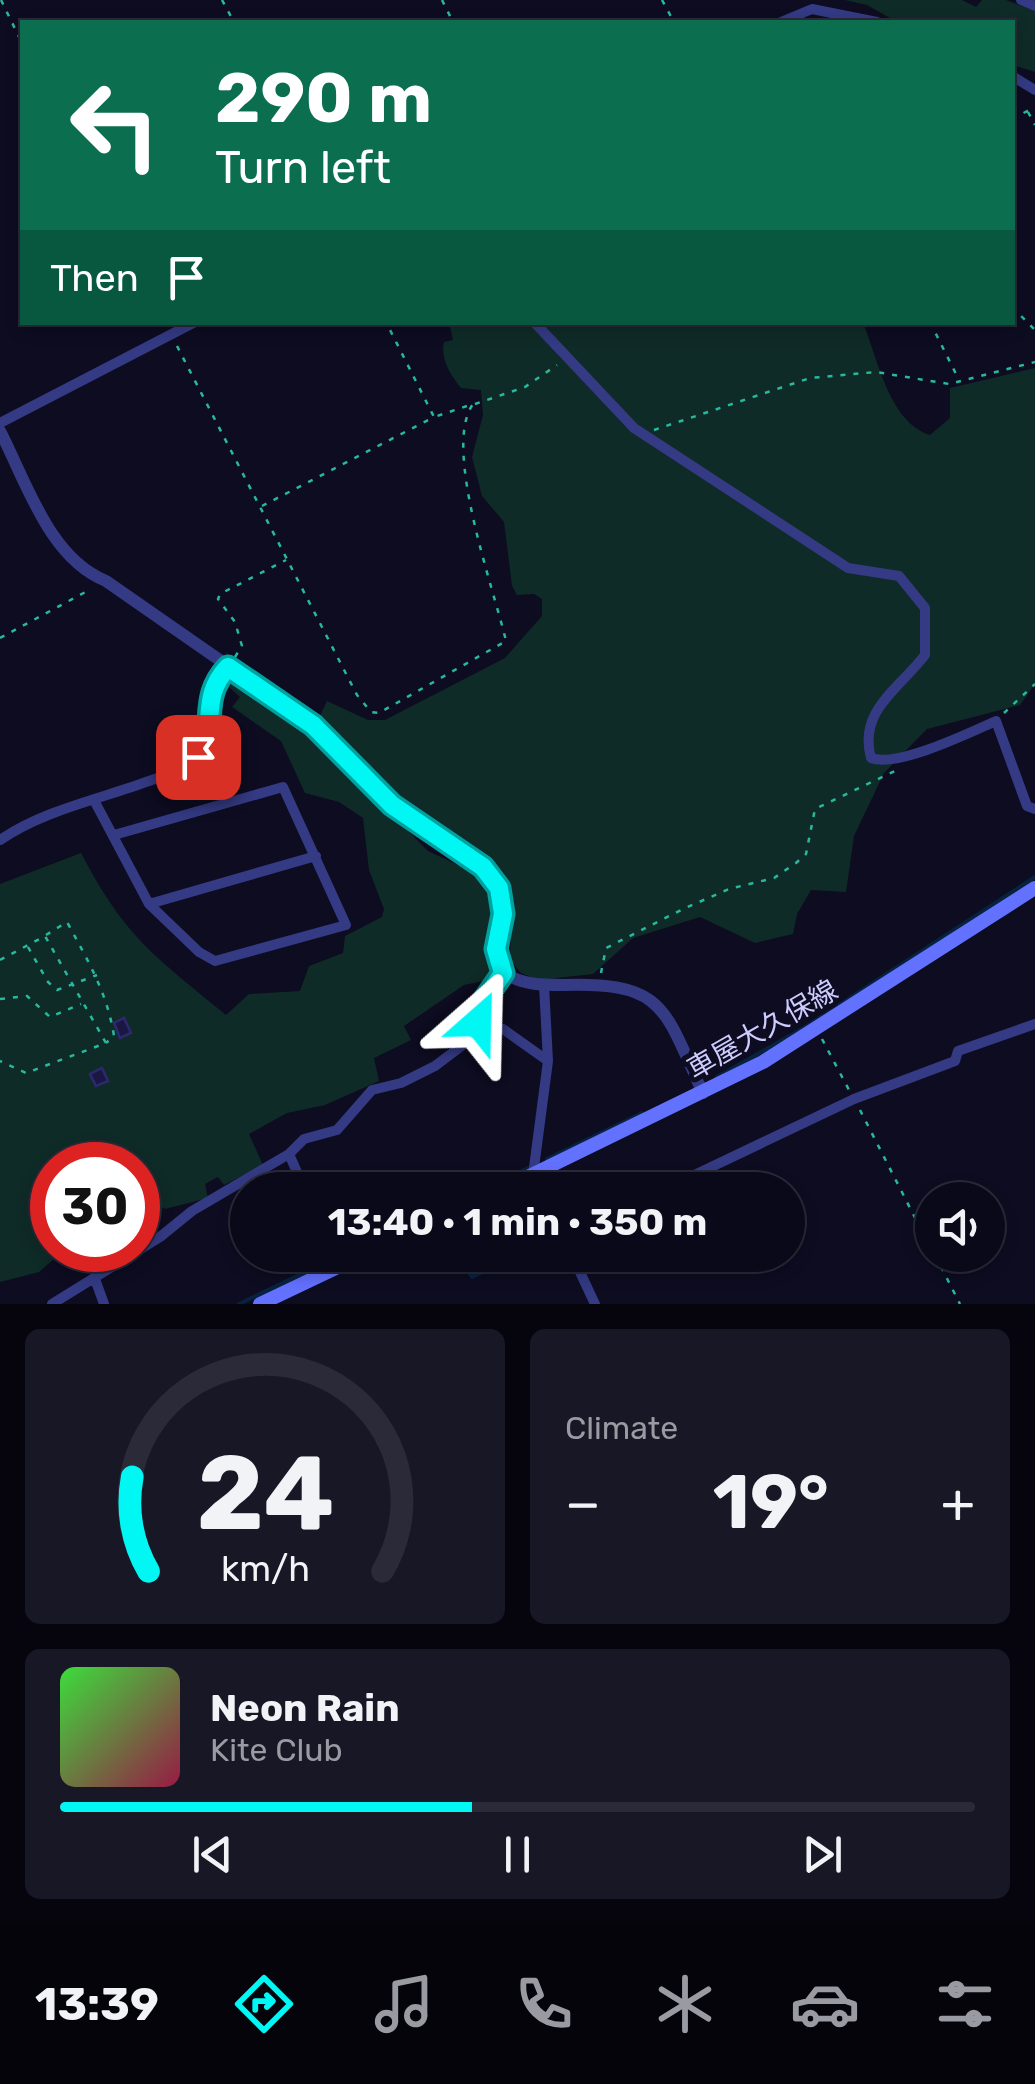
<!DOCTYPE html>
<meta charset="utf-8">
<style>
body{margin:0;font-family:Rubik,"Noto Sans JP",sans-serif;background:#181726;color:#f1f3f6;height:100vh;display:flex;flex-direction:column;font-size:38px;white-space:nowrap}
*{box-sizing:border-box;margin:0}
p{font-size:32px;color:#999aa2}
.icon{flex:none;width:55px;height:55px;fill:none;stroke:currentColor;stroke-width:2;stroke-linecap:round;stroke-linejoin:round}
.map{position:relative;height:1304px;overflow:hidden}
.drawer{display:flex;flex-direction:column;gap:25px;padding:25px;background:#06050e;flex:1}
.drawer>*{flex:none}
.banner{position:absolute;left:20px;top:20px;width:995px;height:305px;border-radius:0px;box-shadow:0 5px 15px #0003,0 0 0 2px #2a2a38;background:#0b6e4f;color:#fff;overflow:hidden}
.tools{position:absolute;left:915px;top:1182px;display:grid;gap:20px}
.tools a{display:grid;place-items:center;width:90px;height:90px;border-radius:50%;background:#0a0919;box-shadow:0 5px 15px #0003,0 0 0 2px #2a2a38;font-size:50px}
.speed{position:absolute;left:30px;top:1142px;display:flex;gap:20px;font-size:50px;font-weight:700;text-align:center}
.speed>*{display:grid;place-content:center;width:130px;height:130px;border-radius:50%;background:#0a0919;box-shadow:0 5px 15px #0003,0 0 0 2px #2a2a38;line-height:1}
.speed .limit{border:15px solid #d22;background:#fff;color:#111}
.pin{position:absolute;display:grid;place-items:center;width:85px;height:85px;color:#fff;margin:-42px;border-radius:20px;box-shadow:0 5px 15px #0006}
.me{position:absolute;width:110px;margin:-55px;rotate:25deg;stroke-linejoin:round;filter:drop-shadow(0 0 8px #0008)}
.turn{display:flex;align-items:center;gap:35px;height:210px;padding:0 30px;font-size:45px}
.turn .icon{width:130px;height:130px;stroke-width:2.5}
.turn b{display:block;font-size:70px;line-height:85px}
.then{display:flex;align-items:center;height:95px;padding:0 30px;background:#0003;gap:20px;font-size:38px}
.big{font-size:75px;font-weight:700;line-height:1.1}
.drawer .widget{flex:1;display:flex;flex-direction:column;justify-content:center;gap:15px;min-width:0;padding:0 35px;border-radius:15px;background:#181726}
.drawer .dial{align-items:center;gap:0}
.dial svg{height:260px;overflow:visible;fill:none;stroke:#2a2a38;stroke-width:7;stroke-linecap:round;text-anchor:middle}
.dial text{fill:#f1f3f6;stroke:none}
.song{display:flex;align-items:center;gap:30px}
.cover{width:120px;height:120px;border-radius:15px;background:linear-gradient(135deg,hsl(120 70% 55%),hsl(340 70% 35%))}
.played{height:10px;border-radius:5px;background:linear-gradient(90deg,#00f7f4 45%,#2a2a38 45%)}
.keys{display:flex;justify-content:space-around;direction:ltr}
.heat{display:flex;justify-content:space-between;align-items:center;font-size:55px;direction:ltr}
.drawer .tiles{flex:1;display:grid;gap:25px;grid-template-columns:1fr 1fr}
.widget:last-child{grid-column:span 2}
.trip{position:absolute;left:230px;top:1172px;width:575px;height:100px;border-radius:50px;background:#0a0919;box-shadow:0 5px 15px #0003,0 0 0 2px #2a2a38;font-weight:700;line-height:100px;text-align:center}
.tab-bar{display:flex;height:160px;justify-content:space-around;align-items:center;background:#04040a;color:#999aa2}
.tab-bar .icon{width:70px;height:70px}
.tab-bar .on{color:#00f7f4}
.tab-bar b{font-size:45px;color:#f1f3f6}
.map>svg:first-child{display:block}
.green{fill:#0f2b27}
.lines{fill:none;stroke-linecap:round;stroke-linejoin:round}
.stream{stroke:#07223f;stroke-width:4}
.building{fill:#1b1743;stroke:#2e2870;stroke-width:2.5}
.path{stroke:#27b89e;stroke-width:2.5;stroke-dasharray:5 8;stroke-linecap:butt}
.minor{stroke:#343a83;stroke-width:10}
.tertiary{stroke:#343a83;stroke-width:12}
.secondary{stroke:#6371ff;stroke-width:14}
.route-casing{stroke:#00a19f;stroke-width:25}
.route{stroke:#00f7f4;stroke-width:18}
.labels{text-anchor:middle;stroke-width:10;stroke-linejoin:round;paint-order:stroke}
.street-label{font-size:28px;fill:#ccf;stroke:#0d0c21}
</style>
<div class="map">
<svg width="1035" height="1304" viewBox="0 0 1035 1304">
<rect width="100%" height="100%" fill="#0d0c21"/>
<path class="green" d="M845 0H962L976 7 982 0H1006L1035 11V72L1013 65 1012 22H897L867 5Z
M449 323H863C878 359 889 422 930 435L950 418V388L1035 368V684L1020 705 927 729 884 773 854 836 846 892 811 890 797 914 793 934 755 943 700 917 633 938 593 974 538 980 521 973 510 960 512 899 503 872 415 810 319 718 327 701 368 720H385L505 658 542 616V599L534 594 517 595 512 586 504 522 482 496 472 457 483 415 481 390 461 388C451 376 440 359 444 342L453 340Z
M232 681 301 724 428 851 477 874 498 911 491 953 493 971 489 980 464 985 404 1026 411 1040 374 1058 379 1081 325 1105 287 1113 249 1134 263 1165 224 1185 218 1177 205 1184 208 1198 165 1209 138 1193V1165H52V1250H64L39 1272 0 1282V884L81 853C126 939 155 956 226 1015L249 994 300 991 309 966 343 953 345 936 382 917 384 909 369 870 363 818 339 802 305 793 281 741 232 707 240 697 229 687Z"/>
<g class="lines">
<path class="stream" d="M717 1077 807 1026 1035 877
M547 1159 642 1113
M481 1190 528 1168
M460 1255 472 1277 518 1255
M239 1304 341 1255"/>
</g>
<path class="building" d="M124 1018 131 1033 120 1038 114 1023Z
M102 1068 108 1081 96 1086 90 1074Z"/>
<g class="lines">
<path class="path" d="M1 0 22 43
M222 0 234 22
M442 0 453 22
M662 0 674 22
M1028 112 1035 125
M1012 119 1035 107
M1012 307 1035 330
M930 322 959 380
M177 346 357 695 371 712 379 713 506 641C494 589 442 447 473 404L434 417
M475 404 525 387 557 365
M654 430 810 378 876 372 949 384 1035 362
M262 506 434 417 386 322
M0 638 91 589
M235 657 242 646 235 622 218 599 220 594 286 560
M1004 713 1035 684
M46 935 67 922C88 961 107 992 114 1036L106 1043
M28 947 48 982 57 990 97 975
M0 960 45 936 106 1043 26 1073 0 1061
M601 973 606 948 683 909 729 889 774 878 796 863 806 854 815 809 899 769
M0 999 27 996 50 1017 81 1004
M822 1039 849 1090
M860 1110 932 1251
M935 1255 960 1304"/>
<path class="minor" d="M1021 0 1035 6
M781 22 812 9 877 22
M1012 76 1035 90
M534 322 634 428 848 568 899 576 925 608V655C898 690 858 711 871 758 897 768 969 733 996 721L1027 806 1035 809
M0 423 195 322
M95 802 149 904
M114 835 283 787 346 925 215 961 199 952 149 904 316 856
M0 840C44 810 100 799 149 781 166 775 185 770 197 757 220 734 196 701 228 667
M503 973 485 999 476 1035 503 1029 548 1061 533 1175 540 1190
M544 985 548 1061
M305 1190 289 1154 304 1139 337 1130 372 1090 401 1083 435 1066 476 1035
M663 1190 854 1099 955 1061 958 1051 1035 1024
M572 1255 595 1304
M95 1279 104 1304
M52 1304 160 1237 192 1211 289 1154"/>
<path class="tertiary" d="M0 431C27 483 49 558 106 581L313 725 392 805 483 867 499 888 503 914 496 949 503 973C524 985 541 985 564 985 666 982 664 1009 703 1093"/>
<path class="secondary" d="M501 1190 763 1062 1035 888
M260 1304 363 1255"/>
</g>
<g class="lines">
<g class="route-casing">
<path id="route" d="M198 757C219 726 198 699 228 667L313 725 392 805 483 867 499 888 503 914 496 949 503 973 485 999 478 1022"/>
</g>
<use href="#route" class="route"/>
</g>
<g class="labels">
<g class="street-label">
<text transform="translate(762 1029) rotate(-30)" y="10">車屋大久保線</text>
</g>
</g>
</svg>
<div class="tools">
<a><svg class="icon" aria-label="sound" viewBox="0 0 24 24"><path d="M4 9h4l5-4v14l-5-4H4zM17 9q2 3 0 6"/></svg></a>
</div>
<div class="speed"><div class="limit">30</div></div>
<div class="pin" style="left:198px;top:757px;background:#d93025"><svg class="icon" aria-label="arrive" viewBox="0 0 24 24"><path d="M6 21V4h12l-3 4 3 4H6"/></svg></div>
<svg class="me" style="left:478px;top:1022px" viewBox="-20 -20 40 40"><path d="M0-17L14 15 0 8-14 15z" fill="#00f7f4" stroke="#fff" stroke-width="4"/></svg>
<div class="trip">13:40 · 1 min · 350 m</div>
<div class="banner">
<div class="turn"><svg class="icon" aria-label="left" viewBox="0 0 24 24"><path d="M17 20v-9H6M10 6l-5 5 5 5"/></svg><div><b>290 m</b>Turn left</div></div>
<div class="then">Then<svg class="icon" aria-label="arrive" viewBox="0 0 24 24"><path d="M6 21V4h12l-3 4 3 4H6"/></svg></div>
</div>
</div>
<section class="drawer">
<div class="tiles">
<div class="widget dial"><svg viewBox="0 0 100 80">
<path d="M14 69A42 42 0 1 1 86 69"/>
<path d="M14 69A42 42 0 0 1 9 40" stroke="#00f7f4"/>
<text x="50" y="56" font-size="32" font-weight="700">24</text>
<text x="50" y="72" font-size="11">km/h</text>
</svg></div>
<div class="widget"><p>Climate</p>
<div class="heat"><a>−</a><b class="big">19°</b><a>+</a></div>
</div>
<div class="widget">
<div class="song"><i class="cover"></i><div><b>Neon Rain</b><p>Kite Club</p></div></div>
<div class="played"></div>
<div class="keys"><svg class="icon" aria-label="previous" viewBox="0 0 24 24"><path d="M18 5L8 12l10 7zM5 5v14"/></svg><svg class="icon" aria-label="pause" viewBox="0 0 24 24"><path d="M8 5v14M16 5v14"/></svg><svg class="icon" aria-label="next" viewBox="0 0 24 24"><path d="M6 5l10 7-10 7zM19 5v14"/></svg></div>
</div>
</div>
</section>
<nav class="tab-bar">
<b>13:39</b>
<svg class="icon on" aria-label="directions" viewBox="0 0 24 24"><path d="M12 3l9 9-9 9-9-9zM9 14v-3h6M13 9l2 2-2 2"/></svg>
<svg class="icon" aria-label="music" viewBox="0 0 24 24"><path d="M9 18V5l10-2v13"/><circle cx="6" cy="18" r="3"/><circle cx="16" cy="16" r="3"/></svg>
<svg class="icon" aria-label="phone" viewBox="0 0 24 24"><path d="M5 4h4l2 5-3 2q2 4 5 5l2-3 5 2v4C11 20 4 13 5 4z"/></svg>
<svg class="icon" aria-label="climate" viewBox="0 0 24 24"><path d="M12 3v18M4 7l16 10M4 17L20 7"/></svg>
<svg class="icon" aria-label="car" viewBox="0 0 24 24"><path d="M5 17H2v-5l4-1 3-4h7l3 4 3 1v5h-3M9 17h6M6 11h13"/><circle cx="7" cy="17" r="2"/><circle cx="17" cy="17" r="2"/></svg>
<svg class="icon" aria-label="filters" viewBox="0 0 24 24"><path d="M4 7h16M4 17h16"/><circle cx="9" cy="7" r="2"/><circle cx="15" cy="17" r="2"/></svg>
</nav>
